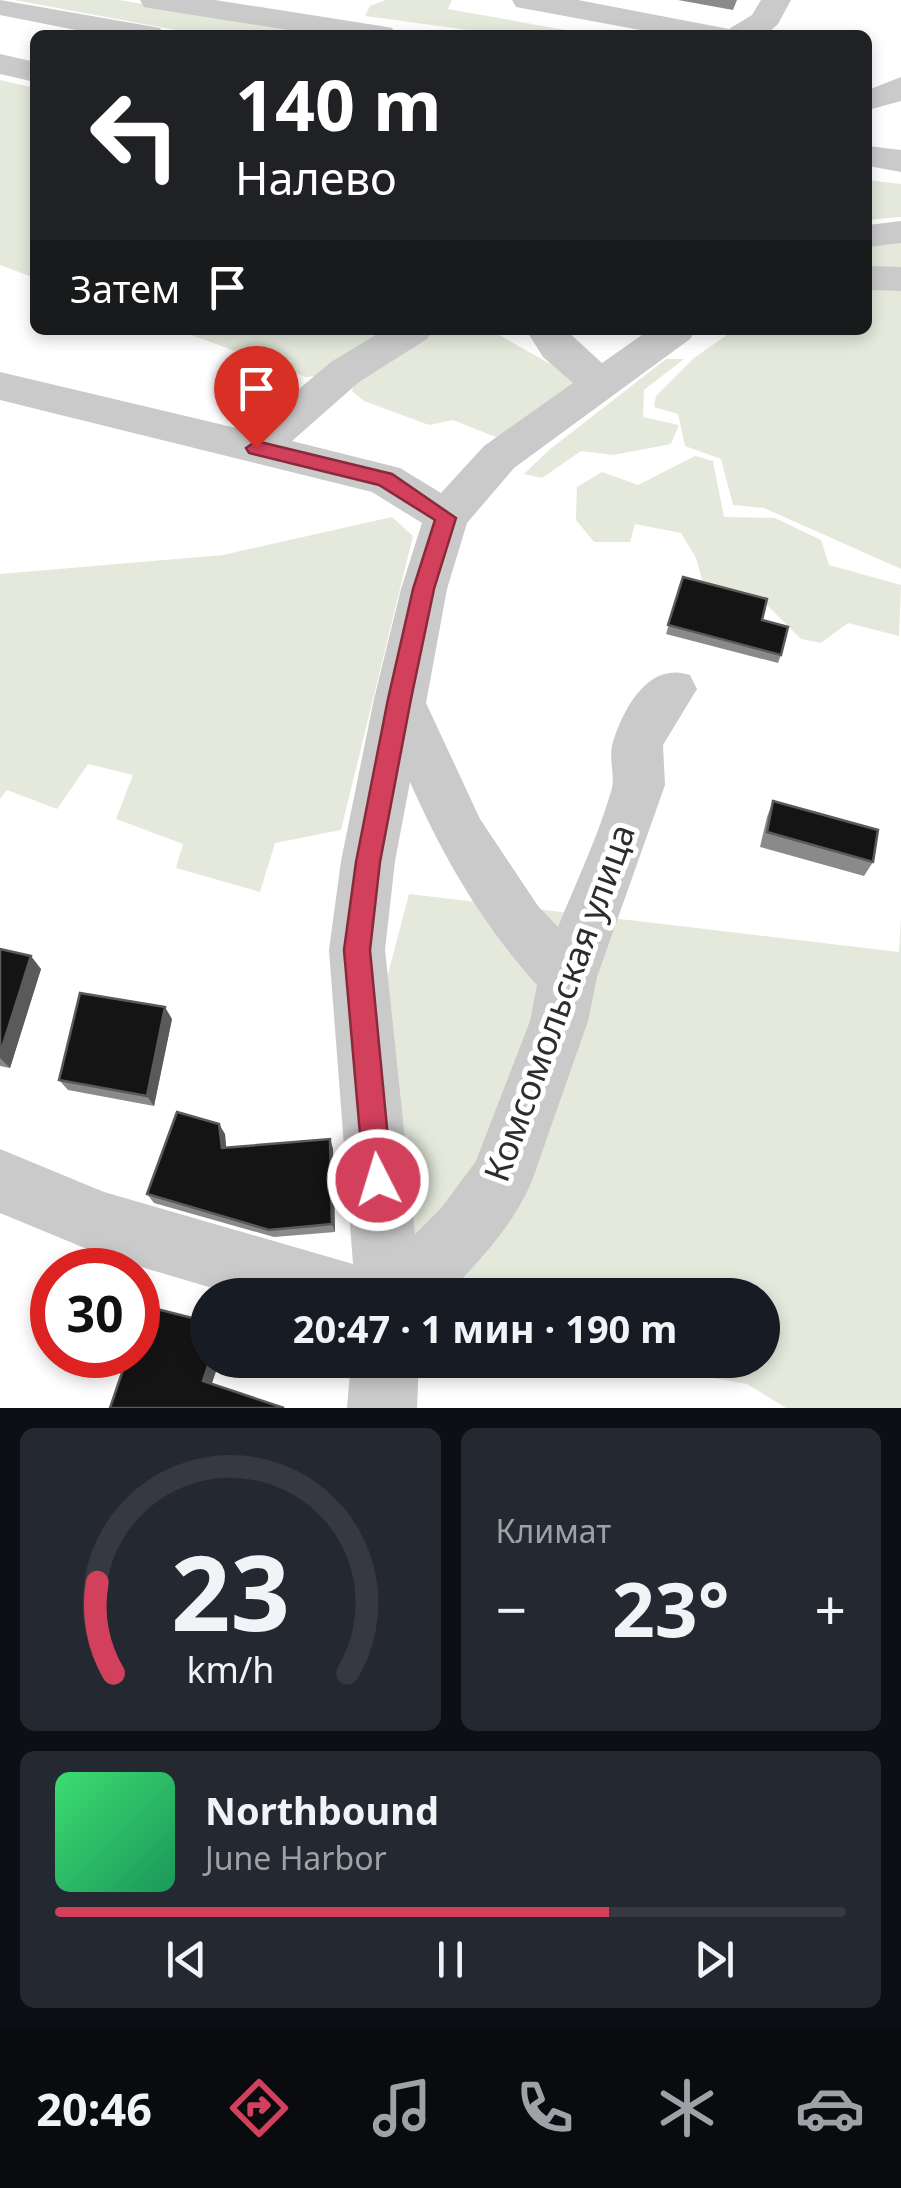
<!DOCTYPE html>
<html lang="ru">
<meta charset="utf-8">
<style>
body{margin:0;font-family:"Noto Sans",sans-serif;background:#242831;color:#f1f3f6;height:100vh;display:flex;flex-direction:column;font-size:38px;white-space:nowrap}
*{box-sizing:border-box;margin:0}
p{font-size:32px;color:#9ea1a6}
.icon{flex:none;width:55px;height:55px;fill:none;stroke:currentColor;stroke-width:2;stroke-linecap:round;stroke-linejoin:round}
.map{position:relative;height:1408px;overflow:hidden}
.sheet{display:flex;flex-direction:column;gap:20px;padding:20px;background:#0d0f14;flex:1}
.sheet>*{flex:none}
.guide{position:absolute;left:30px;top:30px;width:842px;height:305px;border-radius:15px;box-shadow:0 5px 15px #0003;background:#202124;color:#fff;overflow:hidden}
.speed{position:absolute;left:30px;top:1248px;display:flex;gap:20px;font-size:50px;font-weight:700;text-align:center}
.speed>*{display:grid;place-content:center;width:130px;height:130px;border-radius:50%;background:#171b24;box-shadow:0 5px 15px #0003;line-height:1}
.speed .limit{border:15px solid #d22;background:#fff;color:#111}
.pin{position:absolute;display:grid;place-items:center;width:85px;height:85px;color:#fff;margin:-102px -42px;border-radius:50% 50% 50% 0;rotate:-45deg;box-shadow:0 0 10px #0007}
.pin .icon{rotate:45deg}
.me{position:absolute;width:110px;margin:-55px;rotate:355deg;stroke-linejoin:round;filter:drop-shadow(0 0 8px #0008)}
.turn{display:flex;align-items:center;gap:35px;height:210px;padding:0 40px;font-size:45px}
.turn .icon{width:130px;height:130px;stroke-width:2.5}
.turn b{display:block;font-size:70px;line-height:85px}
.then{display:flex;align-items:center;height:95px;padding:0 40px;background:#0003;gap:20px;font-size:38px}
.big{font-size:75px;font-weight:700;line-height:1.1}
.sheet .card{flex:1;display:flex;flex-direction:column;justify-content:center;gap:15px;min-width:0;padding:0 35px;border-radius:15px;background:#242831}
.sheet .dial{align-items:center;gap:0}
.dial svg{height:260px;overflow:visible;fill:none;stroke:#363941;stroke-width:7;stroke-linecap:round;text-anchor:middle}
.dial text{fill:#f1f3f6;stroke:none}
.song{display:flex;align-items:center;gap:30px}
.cover{width:120px;height:120px;border-radius:15px;background:linear-gradient(135deg,hsl(140 70% 55%),hsl(150 70% 35%))}
.played{height:10px;border-radius:5px;background:linear-gradient(90deg,#d3405b 70%,#363941 70%)}
.keys{display:flex;justify-content:space-around;direction:ltr}
.heat{display:flex;justify-content:space-between;align-items:center;font-size:55px;direction:ltr}
.sheet .tiles{flex:1;display:grid;gap:20px;grid-template-columns:1fr 1fr}
.card:last-child{grid-column:span 2}
.trip{position:absolute;left:190px;top:1278px;width:590px;height:100px;border-radius:50px;background:#171b24;box-shadow:0 5px 15px #0003;font-weight:700;line-height:100px;text-align:center}
.tabs{display:flex;height:160px;justify-content:space-around;align-items:center;background:#090b0e;color:#9ea1a6}
.tabs .icon{width:70px;height:70px}
.tabs .current{color:#d3405b}
.tabs b{font-size:45px;color:#f1f3f6}
.map>svg:first-child{display:block}
.green{fill:#e4e9dc}
.lines{fill:none;stroke-linecap:round;stroke-linejoin:round}
.minor{fill:#cacaca;fill-rule:evenodd}
.wall{fill:#8a8a8a}
.shaded-wall{fill:#5a5a5a}
.building{fill:#141414;stroke:#5a5a5a;stroke-width:2.5}
.route{fill:#d3405b;stroke:#892a3b;stroke-width:2.5}
.labels{text-anchor:middle;stroke-width:10;stroke-linejoin:round;paint-order:stroke}
.street-label{font-size:35px;fill:#2d2d2d;stroke:#fff}
</style>
<div class="map">
<svg width="901" height="1408" viewBox="0 0 901 1408">
<rect width="100%" height="100%" fill="#fff"/>
<path class="green" d="M14 0H119L325 35H203Z
M386 0H452L448 9 593 35H505L365 16 370 6Z
M0 80 35 88V278L0 265Z
M868 180 901 184V217L868 220Z
M901 240V569L764 508 733 505 721 459 685 446 678 414 654 407 656 396 694 358 734 330H868V245Z
M178 330H389L324 375 306 377Z
M427 330H482L497 334 572 376 576 390 498 438 453 420 429 425 364 401 352 391 355 381Z
M666 359H684L644 390 643 417 679 425 671 444 613 455 581 451 542 478 524 474 549 450Z
M695 456 713 461 724 517 775 518 821 540 829 565 901 585 899 636 848 623 821 643 801 639 764 602 703 583 696 558 681 533 635 524 630 542H594L576 520 577 487 602 472 638 485Z
M392 517 413 536 341 830 275 843 260 892 176 868 183 844 116 819 133 775 88 764 57 809 7 790 0 799V574L223 555Z
M409 894 899 952 901 918V1408H786L747 1384 629 1363 427 1360H762V1295H420L387 978Z"/>
<g class="lines">
<path class="minor" d="M0 0 149 26 160 28 165 35H101L0 15Z
M140 0H215L381 26 392 28 397 35H320L155 9 144 7Z
M512 0H578L729 29 752 15 761 0H791L778 24 766 35H667L527 9 516 7Z
M0 54 35 62V82L0 74Z
M901 77V101L868 110V90Z
M868 146 901 150V172L868 166Z
M901 221V243L868 247V225Z
M868 266 901 267V291L868 290Z
M384 330H433L427 339 359 382 292 441 400 468 441 493 484 446 573 383 543 357 526 330H566L602 363 649 330H696L690 339 514 468 467 523 447 589 426 703 480 819 538 906 558 927C576 882 599 835 612 788 615 774 608 757 613 742 624 707 649 661 690 675L697 689 663 745 665 785 597 977 588 1021 532 1181C513 1226 480 1260 447 1295H236L104 1256 0 1213V1149L104 1192 353 1264 329 950 341 861 374 699 401 589 422 523 372 492 0 400V372L249 431 331 362ZM410 782C443 857 482 924 537 985L530 1021 476 1161 442 1207 415 1234 385 950 395 861Z
M351 1360H419L417 1408H347Z"/>
</g>
<path class="wall" d="M678 0H737L733 10Z
M683 577 762 620 781 655 778 663 666 634Z
M773 801 873 862 864 876 760 847 767 817Z
M0 949 41 969 10 1068 0 1066Z
M172 1019 154 1106 68 1090 59 1080Z
M225 1134 226 1148 330 1139 333 1149 335 1232 274 1237 154 1203 147 1194Z"/>
<path class="shaded-wall" d="M31 956 41 969 10 1068 0 1058V1054Z
M165 1007 172 1019 154 1106 147 1096Z
M219 1124 225 1134 227 1157 222 1148Z
M330 1139 333 1149 335 1232 332 1224Z
M210 1360H220L211 1386 203 1381Z"/>
<path class="building" d="M683 577 767 599 762 620 788 627 781 655 668 625Z
M773 801 878 830 873 862 767 832Z
M0 949 31 956 0 1054Z
M80 993 165 1007 147 1096 59 1080Z
M177 1112 219 1124 222 1148 330 1139 332 1224 269 1230 147 1194Z
M145 1306 208 1322V1360H210L203 1381 284 1408H110L128 1355H138V1328Z"/>
<path class="route" d="M256 441 392 474 456 518 434 589 411 699 380 862 370 950 392 1180 388 1190 378 1194 368 1190 364 1180 344 950 356 862 388 699 413 589 435 520 379 485 249 453 246 448Z"/>
<g class="labels">
<g class="street-label">
<text transform="translate(560 1003) rotate(-70)" y="12">Комсомольская улица</text>
</g>
</g>
</svg>
<div class="speed"><div class="limit">30</div></div>
<div class="pin" style="left:256px;top:448px;background:#d93025"><svg class="icon" aria-label="arrive" viewBox="0 0 24 24"><path d="M6 21V4h12l-3 4 3 4H6"/></svg></div>
<svg class="me" style="left:378px;top:1180px" viewBox="-20 -20 40 40"><circle r="17" fill="#d3405b" stroke="#fff" stroke-width="3"/><path d="M0-11L8 9 0 5-8 9z" fill="#fff"/></svg>
<div class="trip">20:47 · 1 мин · 190 m</div>
<div class="guide">
<div class="turn"><svg class="icon" aria-label="left" viewBox="0 0 24 24"><path d="M17 20v-9H6M10 6l-5 5 5 5"/></svg><div><b>140 m</b>Налево</div></div>
<div class="then">Затем<svg class="icon" aria-label="arrive" viewBox="0 0 24 24"><path d="M6 21V4h12l-3 4 3 4H6"/></svg></div>
</div>
</div>
<section class="sheet">
<div class="tiles">
<div class="card dial"><svg viewBox="0 0 100 80">
<path d="M14 69A42 42 0 1 1 86 69"/>
<path d="M14 69A42 42 0 0 1 9 41" stroke="#d3405b"/>
<text x="50" y="56" font-size="32" font-weight="700">23</text>
<text x="50" y="72" font-size="11">km/h</text>
</svg></div>
<div class="card"><p>Климат</p>
<div class="heat"><a>−</a><b class="big">23°</b><a>+</a></div>
</div>
<div class="card">
<div class="song"><i class="cover"></i><div><b>Northbound</b><p>June Harbor</p></div></div>
<div class="played"></div>
<div class="keys"><svg class="icon" aria-label="previous" viewBox="0 0 24 24"><path d="M18 5L8 12l10 7zM5 5v14"/></svg><svg class="icon" aria-label="pause" viewBox="0 0 24 24"><path d="M8 5v14M16 5v14"/></svg><svg class="icon" aria-label="next" viewBox="0 0 24 24"><path d="M6 5l10 7-10 7zM19 5v14"/></svg></div>
</div>
</div>
</section>
<nav class="tabs">
<b>20:46</b>
<svg class="icon current" aria-label="directions" viewBox="0 0 24 24"><path d="M12 3l9 9-9 9-9-9zM9 14v-3h6M13 9l2 2-2 2"/></svg>
<svg class="icon" aria-label="music" viewBox="0 0 24 24"><path d="M9 18V5l10-2v13"/><circle cx="6" cy="18" r="3"/><circle cx="16" cy="16" r="3"/></svg>
<svg class="icon" aria-label="phone" viewBox="0 0 24 24"><path d="M5 4h4l2 5-3 2q2 4 5 5l2-3 5 2v4C11 20 4 13 5 4z"/></svg>
<svg class="icon" aria-label="climate" viewBox="0 0 24 24"><path d="M12 3v18M4 7l16 10M4 17L20 7"/></svg>
<svg class="icon" aria-label="car" viewBox="0 0 24 24"><path d="M5 17H2v-5l4-1 3-4h7l3 4 3 1v5h-3M9 17h6M6 11h13"/><circle cx="7" cy="17" r="2"/><circle cx="17" cy="17" r="2"/></svg>
</nav>
